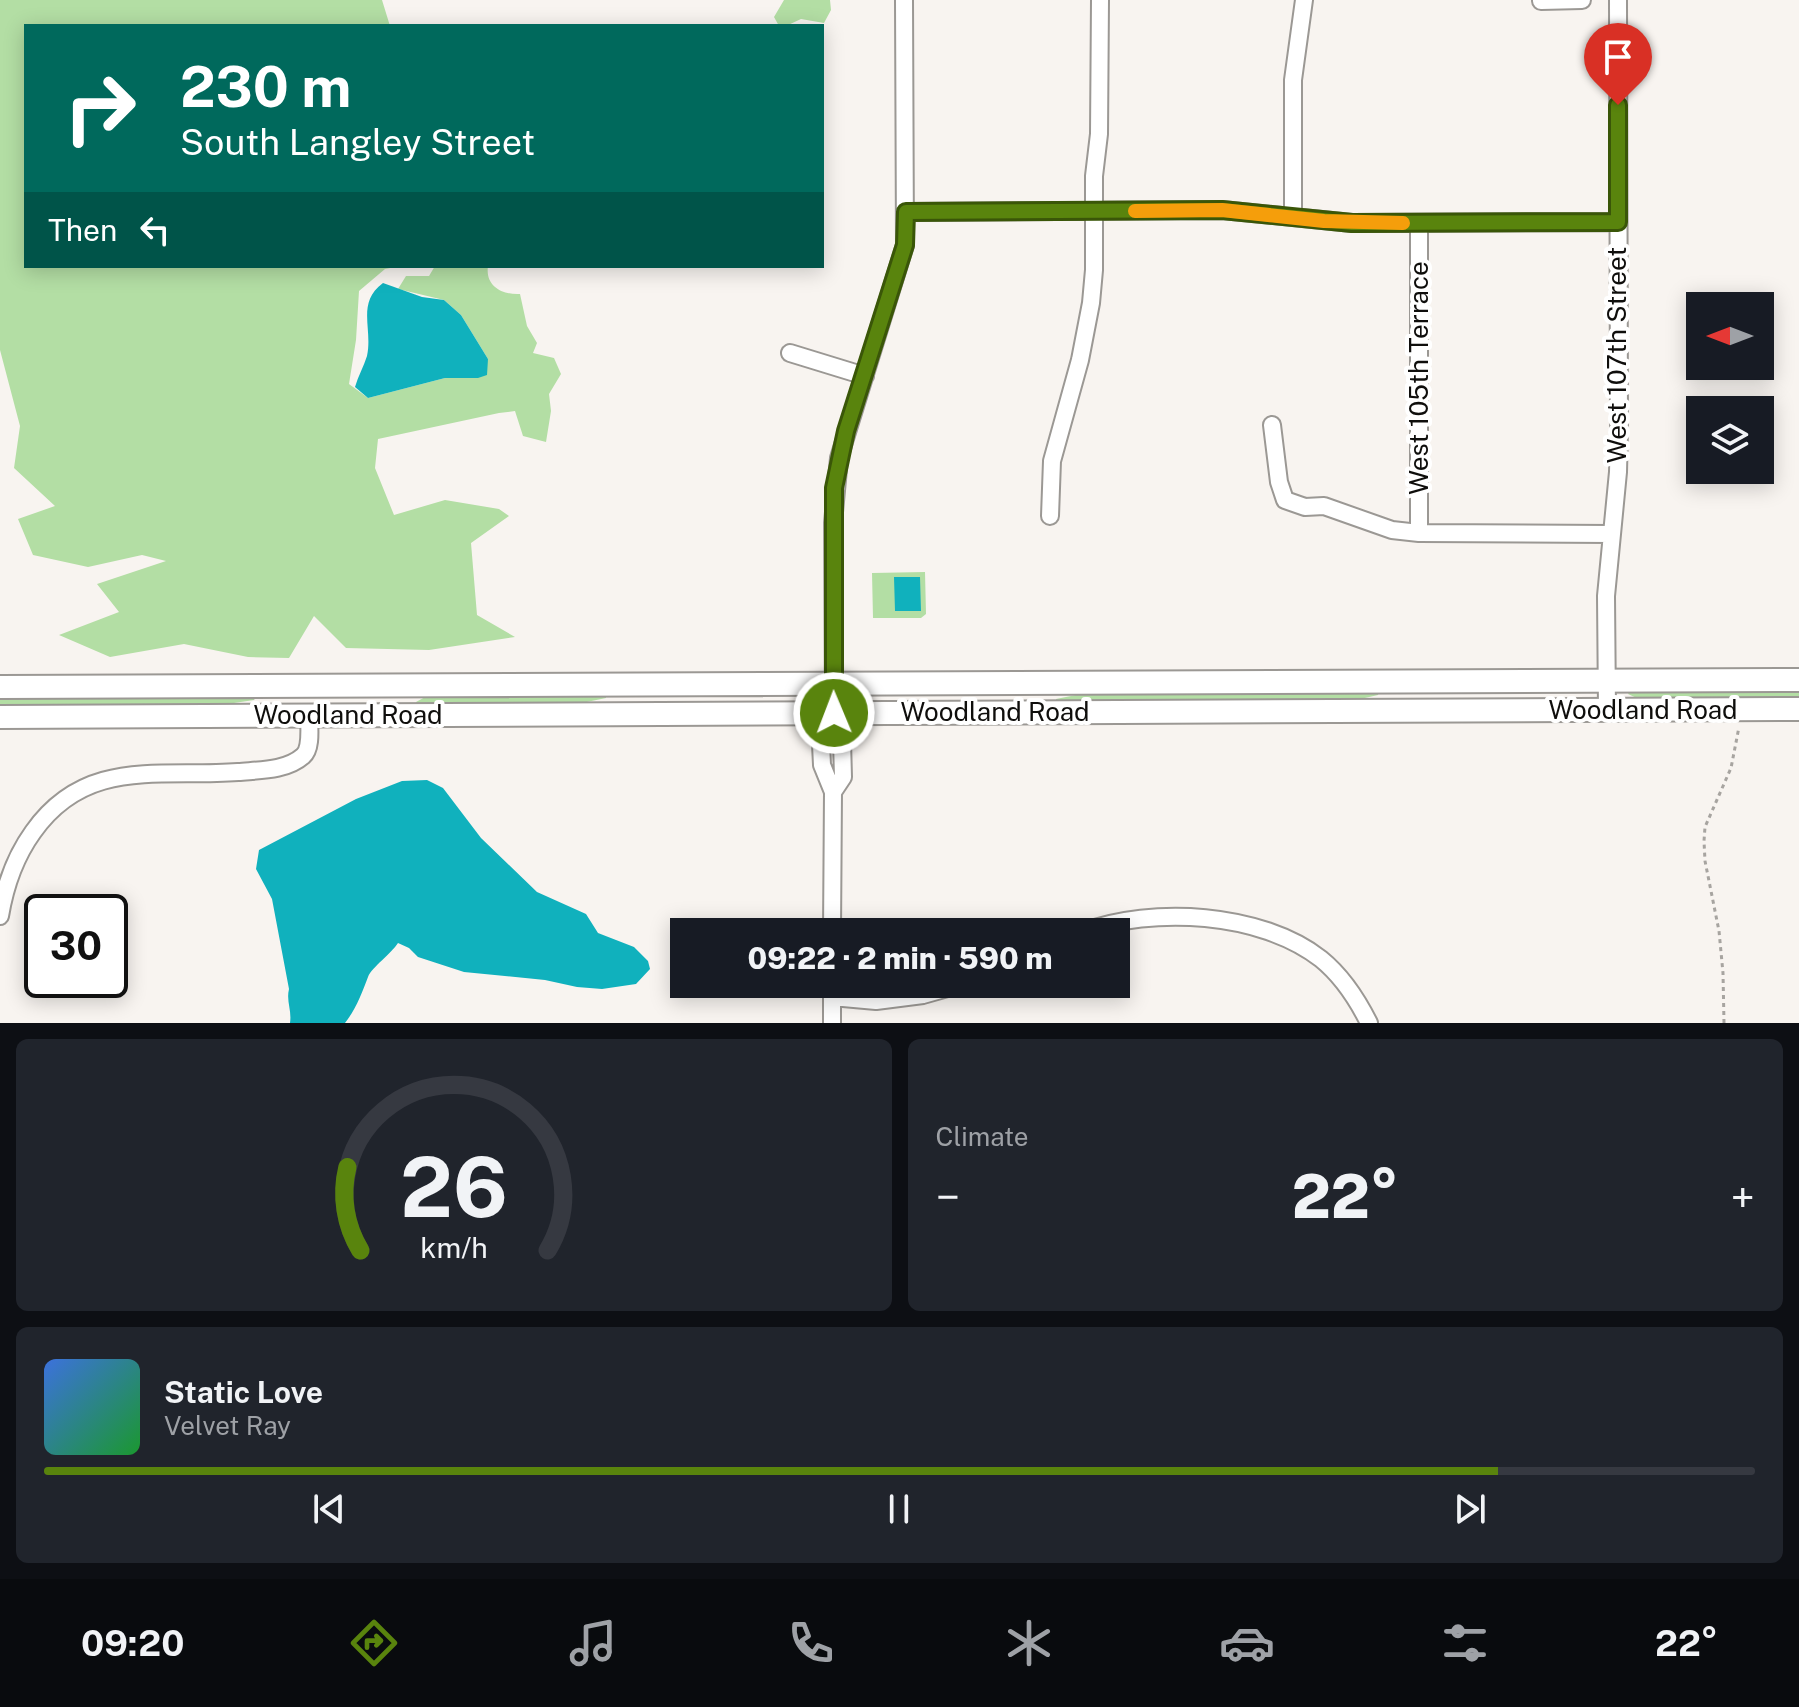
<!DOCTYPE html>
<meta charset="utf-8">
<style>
body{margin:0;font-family:"Public Sans",sans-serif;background:#20242c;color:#f1f3f6;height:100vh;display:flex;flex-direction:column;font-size:30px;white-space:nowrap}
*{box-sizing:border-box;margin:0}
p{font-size:26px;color:#9ea1a6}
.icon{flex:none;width:44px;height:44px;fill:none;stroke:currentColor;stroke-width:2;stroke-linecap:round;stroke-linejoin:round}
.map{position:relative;height:1023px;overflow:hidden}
.panel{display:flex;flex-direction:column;gap:16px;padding:16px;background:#0d0f14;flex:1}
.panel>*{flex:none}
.banner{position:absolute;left:24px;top:24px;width:800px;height:244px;border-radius:0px;box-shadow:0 4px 20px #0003;background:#00695c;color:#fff;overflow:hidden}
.needle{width:52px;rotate:270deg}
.buttons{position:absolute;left:1686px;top:292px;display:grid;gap:16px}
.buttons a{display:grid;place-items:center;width:88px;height:88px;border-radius:0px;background:#171b24;box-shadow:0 4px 20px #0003;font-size:40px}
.speed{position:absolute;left:24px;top:894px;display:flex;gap:16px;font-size:40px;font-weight:700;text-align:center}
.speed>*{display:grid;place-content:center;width:104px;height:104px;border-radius:50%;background:#171b24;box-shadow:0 4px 20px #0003;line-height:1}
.speed .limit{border:4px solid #111;border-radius:12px;background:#fff;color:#111}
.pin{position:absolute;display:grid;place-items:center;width:68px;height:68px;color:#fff;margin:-82px -34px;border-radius:50% 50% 50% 0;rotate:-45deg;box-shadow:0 0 8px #0007}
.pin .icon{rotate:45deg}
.me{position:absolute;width:88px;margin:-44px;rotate:359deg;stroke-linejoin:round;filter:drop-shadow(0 0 6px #0008)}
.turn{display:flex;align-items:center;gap:28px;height:168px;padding:0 24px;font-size:36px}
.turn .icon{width:104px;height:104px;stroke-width:2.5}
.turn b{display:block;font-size:56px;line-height:68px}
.then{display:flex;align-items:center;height:76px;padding:0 24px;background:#0003;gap:16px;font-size:30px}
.big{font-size:60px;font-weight:800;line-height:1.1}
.panel .widget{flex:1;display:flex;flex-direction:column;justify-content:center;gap:12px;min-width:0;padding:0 28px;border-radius:12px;background:#20242c}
.panel .dial{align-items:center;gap:0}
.dial svg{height:208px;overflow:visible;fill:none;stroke:#363941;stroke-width:7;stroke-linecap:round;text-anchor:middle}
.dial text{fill:#f1f3f6;stroke:none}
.song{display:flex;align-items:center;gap:24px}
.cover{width:96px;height:96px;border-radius:12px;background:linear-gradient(135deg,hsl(220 70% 55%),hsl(130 70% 35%))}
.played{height:8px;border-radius:4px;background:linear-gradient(90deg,#59840d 85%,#363941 85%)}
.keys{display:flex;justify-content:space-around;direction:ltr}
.heat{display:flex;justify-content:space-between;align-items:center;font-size:44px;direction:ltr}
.panel .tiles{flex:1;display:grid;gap:16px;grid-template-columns:1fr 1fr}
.widget:last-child{grid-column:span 2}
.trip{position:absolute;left:670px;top:918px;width:460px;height:80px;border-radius:0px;background:#171b24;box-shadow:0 4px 20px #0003;font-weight:800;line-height:80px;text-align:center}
.menu{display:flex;height:128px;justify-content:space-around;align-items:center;background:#090b0e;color:#9ea1a6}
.menu .icon{width:56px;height:56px}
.menu .active{color:#59840d}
.menu b{font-size:36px;color:#f1f3f6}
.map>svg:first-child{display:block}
.green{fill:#b3dea4}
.water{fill:#10b1bd}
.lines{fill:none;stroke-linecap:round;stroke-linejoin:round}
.street-casing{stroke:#9b9894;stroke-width:20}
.secondary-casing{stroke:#9b9894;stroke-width:26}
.path{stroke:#a7a4a0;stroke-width:3;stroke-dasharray:4 4;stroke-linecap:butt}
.street{stroke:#fff;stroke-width:16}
.secondary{stroke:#fff;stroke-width:22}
.route-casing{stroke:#3a5608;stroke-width:20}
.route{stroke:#59840d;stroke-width:14}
.slow{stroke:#f59e0b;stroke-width:14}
.labels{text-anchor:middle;stroke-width:8;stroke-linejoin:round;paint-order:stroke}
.street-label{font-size:26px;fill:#0f0e0c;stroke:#fff}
</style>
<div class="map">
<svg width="1799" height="1023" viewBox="0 0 1799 1023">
<rect width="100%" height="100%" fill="#f8f4f0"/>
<path class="green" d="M0 0H382L390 26H26V266H401L385 269 359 291 356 340 349 384 368 398 445 378H477L488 359 461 315 444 300 398 289 406 276H429L435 266H488C485 286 502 295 520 294L527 326 537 343 533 353 554 358 561 374 549 394 551 411 546 442 523 436 515 411 499 413 378 439 375 468 394 515 445 500 499 509 509 516 471 543 477 615 515 637 429 650 346 648 314 616 289 658 248 657 184 644 110 657 59 635 119 612 97 584 166 561 142 555 88 567 33 555 18 519 55 506 14 468 20 426 0 350Z
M784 0H830L831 10 824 23 801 19 786 26H779L774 17Z
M925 572 926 614 921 618H873L872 573Z
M1631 689H1799V700H1641L1628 694Z
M1379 691 1378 695 1356 700 1057 705 1056 699 1091 692Z
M606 694V698L572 705H416V702L427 696Z
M254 695V700L214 706 0 708V697Z"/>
<path class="water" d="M383 283 422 297 444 300 461 315 488 359 487 375 478 378H445L368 398 355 387C358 376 364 366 367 356 373 328 356 303 383 283Z
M894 577H920L921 611H895Z
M427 780 443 788 481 838 537 892 586 914 598 933 634 947 648 961 650 969 636 984 602 989 577 987 545 980 464 972 418 957 409 948 398 943C391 954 372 967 368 977 362 993 356 1009 345 1023H290C292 1010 286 1001 289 989L272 899 256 869 259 850 356 799 402 781Z"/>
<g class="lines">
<g class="street-casing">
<path id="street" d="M1541 1 1582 0
M906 212 1222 210 1352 223 1618 222
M1293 217V80L1304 0
M790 353 865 376
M1272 425 1279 482 1285 500 1305 507 1324 506 1392 530 1419 533 1612 534
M1050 516 1052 461 1080 360 1091 303 1094 270V176L1099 134 1100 0
M1419 533V223
M1607 710 1606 596 1618 472 1619 429 1618 0
M833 732 842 741 843 777 833 792
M0 916C5 886 15 857 33 832 86 757 159 778 238 772 259 770 286 771 303 756 312 748 309 727 309 715
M832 932 833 792 822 765 821 744 833 732 834 713 833 523 839 458 905 245 904 0
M1083 932C1152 906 1261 912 1321 959 1342 976 1357 999 1369 1023
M832 997 876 1001 923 995 962 984
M832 1023V984"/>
</g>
<g class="secondary-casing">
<path id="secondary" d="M0 687 1799 680
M0 717 1799 709"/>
</g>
<path class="path" d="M1724 1023 1723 973 1719 931 1705 861 1704 841 1705 827 1731 768 1739 727"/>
<use href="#street" class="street"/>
<use href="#secondary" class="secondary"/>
</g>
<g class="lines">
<g class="route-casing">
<path id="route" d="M834 713V488L846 431 905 245 906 212 1222 210 1352 223 1618 222V105"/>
</g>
<use href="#route" class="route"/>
<path class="slow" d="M1135 211 1222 210 1324 221 1403 223"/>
</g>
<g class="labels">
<g class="street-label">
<text transform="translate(1617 355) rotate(-90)" y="9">West 107th Street</text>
<text transform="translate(1419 378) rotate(-90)" y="9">West 105th Terrace</text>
<text x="1643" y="719">Woodland Road</text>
<text x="995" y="721">Woodland Road</text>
<text x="348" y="724">Woodland Road</text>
</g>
</g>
</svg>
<div class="buttons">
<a><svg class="needle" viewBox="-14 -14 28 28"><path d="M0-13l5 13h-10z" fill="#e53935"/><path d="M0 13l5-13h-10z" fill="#9ea1a6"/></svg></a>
<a><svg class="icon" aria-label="layers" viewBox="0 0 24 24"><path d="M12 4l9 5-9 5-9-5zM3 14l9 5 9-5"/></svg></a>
</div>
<div class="speed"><div class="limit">30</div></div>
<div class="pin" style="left:1618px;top:105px;background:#d93025"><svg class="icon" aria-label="arrive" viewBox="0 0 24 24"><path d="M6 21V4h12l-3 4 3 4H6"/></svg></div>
<svg class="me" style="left:834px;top:713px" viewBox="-20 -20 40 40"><circle r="17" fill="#59840d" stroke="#fff" stroke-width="3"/><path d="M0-11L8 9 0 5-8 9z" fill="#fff"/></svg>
<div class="trip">09:22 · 2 min · 590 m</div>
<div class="banner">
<div class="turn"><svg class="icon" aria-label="right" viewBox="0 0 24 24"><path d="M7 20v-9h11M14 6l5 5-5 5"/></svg><div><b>230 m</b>South Langley Street</div></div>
<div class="then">Then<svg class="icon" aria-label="left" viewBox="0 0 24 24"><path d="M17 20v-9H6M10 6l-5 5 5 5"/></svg></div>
</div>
</div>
<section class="panel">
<div class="tiles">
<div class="widget dial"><svg viewBox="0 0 100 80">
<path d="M14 69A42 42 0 1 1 86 69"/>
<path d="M14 69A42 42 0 0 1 9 37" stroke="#59840d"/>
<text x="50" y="56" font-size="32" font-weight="700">26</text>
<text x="50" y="72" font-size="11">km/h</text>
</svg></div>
<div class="widget"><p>Climate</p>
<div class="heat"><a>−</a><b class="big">22°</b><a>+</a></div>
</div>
<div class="widget">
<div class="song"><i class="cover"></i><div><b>Static Love</b><p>Velvet Ray</p></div></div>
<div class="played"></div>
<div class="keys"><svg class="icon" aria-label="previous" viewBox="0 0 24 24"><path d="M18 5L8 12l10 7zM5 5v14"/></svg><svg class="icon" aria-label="pause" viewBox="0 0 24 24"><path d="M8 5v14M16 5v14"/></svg><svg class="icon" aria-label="next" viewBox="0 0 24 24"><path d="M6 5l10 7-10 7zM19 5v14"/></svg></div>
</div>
</div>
</section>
<nav class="menu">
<b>09:20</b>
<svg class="icon active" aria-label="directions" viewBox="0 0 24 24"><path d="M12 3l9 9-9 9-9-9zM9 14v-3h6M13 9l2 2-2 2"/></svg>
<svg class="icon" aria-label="music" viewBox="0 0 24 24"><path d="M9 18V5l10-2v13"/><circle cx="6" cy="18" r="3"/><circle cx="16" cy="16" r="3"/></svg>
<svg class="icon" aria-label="phone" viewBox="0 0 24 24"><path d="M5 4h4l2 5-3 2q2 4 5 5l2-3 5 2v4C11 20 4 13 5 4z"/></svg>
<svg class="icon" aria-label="climate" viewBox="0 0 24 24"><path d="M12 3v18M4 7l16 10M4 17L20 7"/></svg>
<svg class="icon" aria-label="car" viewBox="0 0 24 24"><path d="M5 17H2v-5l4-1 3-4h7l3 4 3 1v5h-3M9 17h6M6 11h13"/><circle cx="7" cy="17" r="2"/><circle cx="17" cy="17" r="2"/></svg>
<svg class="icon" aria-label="filters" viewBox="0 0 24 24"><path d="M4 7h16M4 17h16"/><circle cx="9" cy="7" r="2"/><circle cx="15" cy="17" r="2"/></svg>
<b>22°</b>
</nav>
